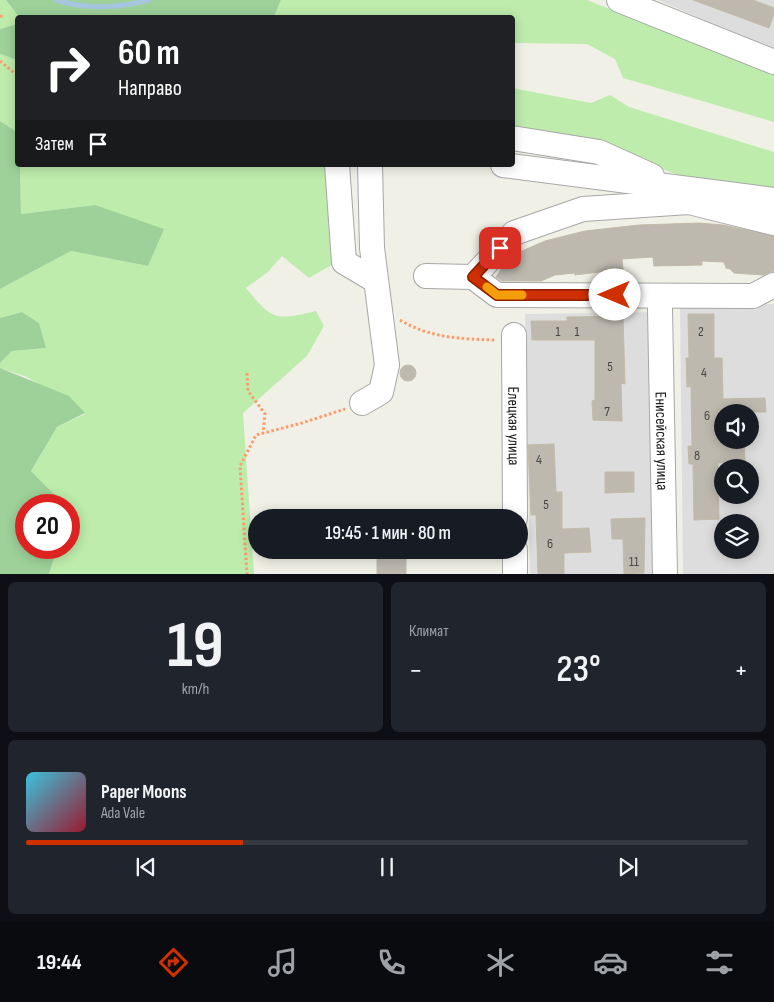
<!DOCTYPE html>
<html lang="ru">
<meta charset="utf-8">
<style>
body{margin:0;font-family:"Sofia Sans Condensed",sans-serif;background:#20242c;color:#f1f3f6;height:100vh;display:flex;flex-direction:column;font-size:19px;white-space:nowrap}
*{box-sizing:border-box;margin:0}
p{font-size:16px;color:#9ea1a6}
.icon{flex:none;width:28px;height:28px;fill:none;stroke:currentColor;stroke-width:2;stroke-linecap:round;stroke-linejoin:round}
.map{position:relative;height:574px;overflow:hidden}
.sheet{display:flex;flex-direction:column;gap:8px;padding:8px;background:#0d0f14;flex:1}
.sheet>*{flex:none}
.guide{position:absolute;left:15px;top:15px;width:500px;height:152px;border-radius:5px;box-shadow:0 2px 12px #0003;background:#202124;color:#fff;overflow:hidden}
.controls{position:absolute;left:714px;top:404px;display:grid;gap:10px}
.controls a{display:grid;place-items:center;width:45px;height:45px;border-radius:50%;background:#171b24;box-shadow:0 2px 12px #0003;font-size:25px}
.speed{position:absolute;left:15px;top:494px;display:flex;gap:10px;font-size:25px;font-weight:700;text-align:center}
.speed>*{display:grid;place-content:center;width:65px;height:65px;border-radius:50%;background:#171b24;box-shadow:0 2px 12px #0003;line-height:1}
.speed .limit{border:8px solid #d22;background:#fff;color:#111}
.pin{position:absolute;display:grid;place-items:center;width:42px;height:42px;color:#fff;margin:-21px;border-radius:10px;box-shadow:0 2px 8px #0006}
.me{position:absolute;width:55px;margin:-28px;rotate:270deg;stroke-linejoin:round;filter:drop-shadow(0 0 4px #0008)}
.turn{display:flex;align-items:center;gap:18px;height:105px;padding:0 20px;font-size:22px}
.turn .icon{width:65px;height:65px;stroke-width:2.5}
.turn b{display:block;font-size:35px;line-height:42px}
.then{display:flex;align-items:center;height:48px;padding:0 20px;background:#0003;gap:10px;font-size:19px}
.big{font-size:38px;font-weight:600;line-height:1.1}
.sheet .card{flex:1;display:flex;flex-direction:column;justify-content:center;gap:8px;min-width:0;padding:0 18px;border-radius:8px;background:#20242c}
.sheet .dial{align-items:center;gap:0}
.dial b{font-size:65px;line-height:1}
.song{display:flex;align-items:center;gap:15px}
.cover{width:60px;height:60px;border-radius:8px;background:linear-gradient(135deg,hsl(190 70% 55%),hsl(350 70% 35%))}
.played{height:5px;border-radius:2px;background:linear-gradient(90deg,#d02f00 30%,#363941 30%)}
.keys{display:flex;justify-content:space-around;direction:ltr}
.heat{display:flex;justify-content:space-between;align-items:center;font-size:28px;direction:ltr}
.sheet .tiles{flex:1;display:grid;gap:8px;grid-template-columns:1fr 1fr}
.card:last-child{grid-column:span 2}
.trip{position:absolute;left:248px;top:509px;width:280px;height:50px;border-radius:25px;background:#171b24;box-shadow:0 2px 12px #0003;font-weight:600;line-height:50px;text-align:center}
.tab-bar{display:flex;height:80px;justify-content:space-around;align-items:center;background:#090b0e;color:#9ea1a6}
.tab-bar .icon{width:35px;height:35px}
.tab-bar .selected{color:#d02f00}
.tab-bar b{font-size:22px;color:#f1f3f6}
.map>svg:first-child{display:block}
.residential{fill:#dedddd;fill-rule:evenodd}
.grass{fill:#bdecac}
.forest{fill:#9ed19a}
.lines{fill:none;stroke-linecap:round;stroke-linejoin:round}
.stream{stroke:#a6c5df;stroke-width:5}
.building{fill:#beb9af;stroke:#c3baa8}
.minor-casing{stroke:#a7a7a7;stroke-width:26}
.path{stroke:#fd9b6b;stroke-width:3;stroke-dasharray:2.5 2.5;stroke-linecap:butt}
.minor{stroke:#fff;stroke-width:24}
.route-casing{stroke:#871f00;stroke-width:12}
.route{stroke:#d02f00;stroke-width:9}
.slow{stroke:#f59e0b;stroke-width:9}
.labels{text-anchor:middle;stroke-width:4;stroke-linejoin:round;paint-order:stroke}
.number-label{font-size:14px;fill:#484644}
.street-label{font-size:16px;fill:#202020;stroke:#fff}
</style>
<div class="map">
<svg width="774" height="575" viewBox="0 0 774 575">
<rect width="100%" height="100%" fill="#f1f0e6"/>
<path class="residential" d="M658 0H774V50Z
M774 304V574H683L680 305ZM722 412H750V440H722ZM722 468H750V495H722ZM722 522H750V550H722Z
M658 312 662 574H530L525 314Z"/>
<path class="grass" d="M0 0H6L20 17 18 18 17 24 0 29Z
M281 0H587L774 74V122L623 78 615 59 587 44 513 43 512 18H418L415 15 407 18H274Z
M0 54 17 60V132L0 121Z
M512 88 591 103 610 95 629 107 774 152V188L682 176 592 145 513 133Z
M20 165H343L340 260 309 278 282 256 268 272 246 288C272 320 276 321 316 311L324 326 307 356 243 413 254 574H49L57 548H69L70 509 69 505H65L31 471 57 427 85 414 27 377 0 368V363L12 351 45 348 39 323 22 312 0 318V289L71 251 148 266 95 205 21 214Z"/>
<path class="forest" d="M6 0H281L274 17 20 18Z
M17 24H18L17 60 0 54V29Z
M0 121 17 132 18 165H20L21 214 95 205 164 229 148 266 71 251 0 289Z
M22 312 39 323 46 348 12 351 0 363V318Z
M0 368 69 396 85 413 57 427 31 471 65 505H26V548H57L49 574H0Z"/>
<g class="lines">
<path class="stream" d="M56 0C87 10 118 8 149 0"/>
</g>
<path class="building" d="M693 0H753L774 8V14L769 28Z
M699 223 723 225 774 236V271L763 275 734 273 730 269 726 268 724 262 702 261V265L654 266 653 257 622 259 623 269 575 275V273L555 275 541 281H502L496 277 507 261 522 251 545 241 585 231 639 225Z
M688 314H714V358H722L723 399 765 398 766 412H722V440H744L745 462 718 463 719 519 694 520 693 464H689L688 446H692L691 386 687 387 686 358H689Z
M623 316 625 384 621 383 622 421 593 420 592 401 595 400V340H532L531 321H567V317Z
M400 373a8 8 0 1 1 16 0a8 8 0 1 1-16 0Z
M554 444 556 492H562V529L589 528 591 552 564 553V575H538L536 515H531L528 445Z
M605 472H634V492L605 493Z
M645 518 644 573 624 574 623 539H612L611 519Z
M377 550H406V575H377Z"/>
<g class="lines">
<g class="minor-casing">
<g id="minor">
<path d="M619 0 774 62"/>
<path d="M512 138 599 152 652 176"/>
<path d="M337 165 344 262 376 281"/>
<path d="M503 165 774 200"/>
<path d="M774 223 689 202 583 209 514 233 473 277 497 295 753 296 774 285"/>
<path d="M426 276 473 277"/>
<path id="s1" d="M660 309 665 575"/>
<path id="s2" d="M514 335 515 518"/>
<path d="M362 403 381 392 387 365 372 248 370 165"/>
<path d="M515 550V575"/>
</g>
</g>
<path class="path" d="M0 16 5 17
M0 61 18 76
M400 320C430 338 461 339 495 340
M247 373 248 391 265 414 263 433
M247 575 240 466 256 435 302 423 345 409"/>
<use href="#minor" class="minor"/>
</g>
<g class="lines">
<g class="route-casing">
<path id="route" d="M500 248 473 277 497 295H615"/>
</g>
<use href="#route" class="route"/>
<path class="slow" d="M487 287 497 295H522"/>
</g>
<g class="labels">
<g class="number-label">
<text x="558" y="336">1</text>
<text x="577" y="336">1</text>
<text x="701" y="336">2</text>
<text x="610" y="371">5</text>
<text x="704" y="377">4</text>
<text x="607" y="416">7</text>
<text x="707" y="420">6</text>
<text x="697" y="460">8</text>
<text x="539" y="464">4</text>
<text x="546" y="509">5</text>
<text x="550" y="548">6</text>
<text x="634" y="566">11</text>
</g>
<g class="street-label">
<text dy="6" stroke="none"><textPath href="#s2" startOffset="91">Елецкая улица</textPath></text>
<text dy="6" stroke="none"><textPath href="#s1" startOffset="132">Енисейская улица</textPath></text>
</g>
</g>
</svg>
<div class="controls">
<a><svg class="icon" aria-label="sound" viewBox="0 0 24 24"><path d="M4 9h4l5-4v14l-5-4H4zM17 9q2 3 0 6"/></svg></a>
<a><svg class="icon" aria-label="search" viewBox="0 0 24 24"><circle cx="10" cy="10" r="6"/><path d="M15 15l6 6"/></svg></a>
<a><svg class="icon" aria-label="layers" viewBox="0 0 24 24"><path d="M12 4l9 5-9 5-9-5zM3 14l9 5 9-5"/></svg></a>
</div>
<div class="speed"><div class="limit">20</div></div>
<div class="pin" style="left:500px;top:248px;background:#d93025"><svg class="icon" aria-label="arrive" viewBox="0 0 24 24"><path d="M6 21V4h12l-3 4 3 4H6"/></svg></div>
<svg class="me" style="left:615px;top:295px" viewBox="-20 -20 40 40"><circle r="19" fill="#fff"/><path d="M0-13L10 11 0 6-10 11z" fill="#d02f00"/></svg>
<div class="trip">19:45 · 1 мин · 80 m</div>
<div class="guide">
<div class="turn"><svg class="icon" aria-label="right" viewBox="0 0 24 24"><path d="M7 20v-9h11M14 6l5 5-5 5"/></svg><div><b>60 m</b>Направо</div></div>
<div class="then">Затем<svg class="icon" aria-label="arrive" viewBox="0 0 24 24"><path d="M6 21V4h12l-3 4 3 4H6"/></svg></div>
</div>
</div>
<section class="sheet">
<div class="tiles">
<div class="card dial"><b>19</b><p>km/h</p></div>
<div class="card"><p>Климат</p>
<div class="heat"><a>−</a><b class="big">23°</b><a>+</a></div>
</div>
<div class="card">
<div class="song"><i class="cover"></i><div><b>Paper Moons</b><p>Ada Vale</p></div></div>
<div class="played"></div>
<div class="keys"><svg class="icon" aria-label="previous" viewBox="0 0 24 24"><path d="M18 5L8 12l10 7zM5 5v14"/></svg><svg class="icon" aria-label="pause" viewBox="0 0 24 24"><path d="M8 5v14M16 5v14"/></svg><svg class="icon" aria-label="next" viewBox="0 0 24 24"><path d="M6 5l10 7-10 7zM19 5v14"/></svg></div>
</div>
</div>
</section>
<nav class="tab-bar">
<b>19:44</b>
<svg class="icon selected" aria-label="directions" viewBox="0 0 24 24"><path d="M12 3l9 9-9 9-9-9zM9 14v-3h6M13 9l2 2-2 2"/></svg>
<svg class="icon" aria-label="music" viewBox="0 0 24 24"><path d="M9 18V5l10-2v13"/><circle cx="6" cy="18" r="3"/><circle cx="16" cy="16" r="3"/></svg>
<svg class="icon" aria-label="phone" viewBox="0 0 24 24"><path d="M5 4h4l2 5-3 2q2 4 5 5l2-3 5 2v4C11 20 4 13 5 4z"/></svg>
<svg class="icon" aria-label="climate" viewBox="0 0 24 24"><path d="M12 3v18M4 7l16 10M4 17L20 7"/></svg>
<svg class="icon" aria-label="car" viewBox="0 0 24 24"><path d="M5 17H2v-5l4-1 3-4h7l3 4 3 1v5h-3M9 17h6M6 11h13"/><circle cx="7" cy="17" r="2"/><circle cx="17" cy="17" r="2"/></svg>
<svg class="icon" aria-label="filters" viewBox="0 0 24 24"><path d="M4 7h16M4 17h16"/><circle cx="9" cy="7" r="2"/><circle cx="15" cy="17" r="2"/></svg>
</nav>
